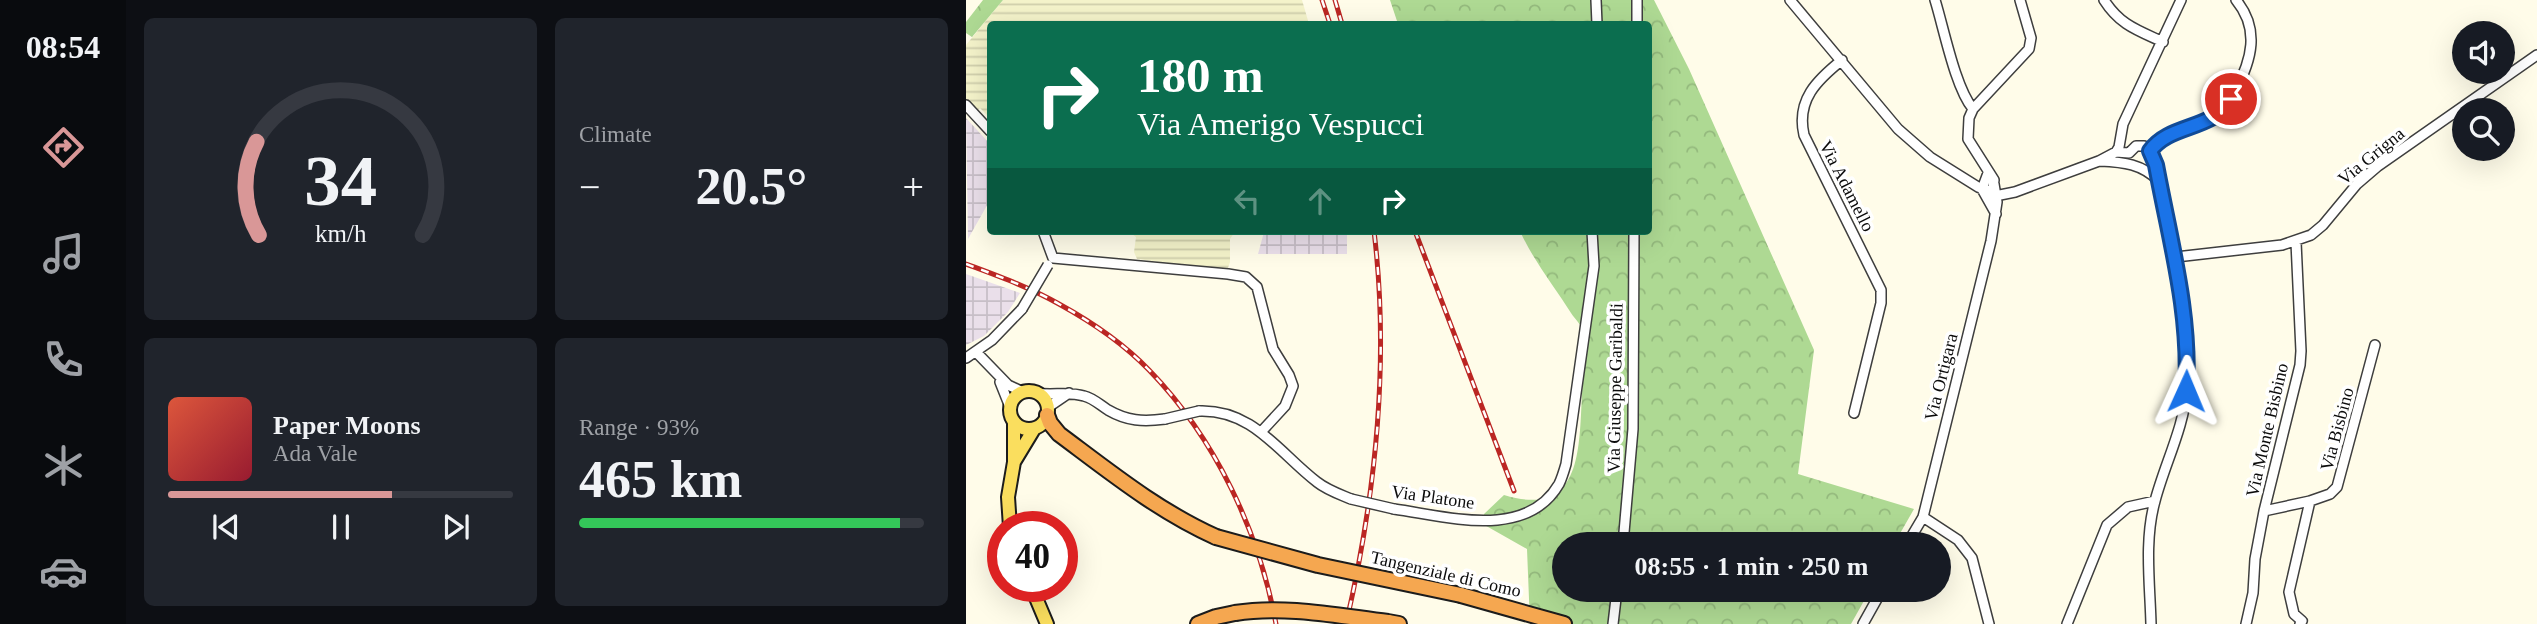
<!DOCTYPE html>
<meta charset="utf-8">
<style>
body{margin:0;font-family:Georgia,serif;background:#20242c;color:#f1f3f6;height:100vh;display:flex;flex-direction:column;font-size:26px;white-space:nowrap}
*{box-sizing:border-box;margin:0}
p{font-size:23px;color:#9ea1a6}
.icon{flex:none;width:38px;height:38px;fill:none;stroke:currentColor;stroke-width:2;stroke-linecap:round;stroke-linejoin:round}
.map{position:relative;flex:1;overflow:hidden}
.details{display:flex;flex-direction:column;gap:18px;padding:18px;background:#0d0f14;width:840px}
.details>*{flex:none}
.top-card{position:absolute;left:21px;top:21px;width:665px;height:214px;border-radius:7px;box-shadow:0 7px 28px #0002;background:#0b6e4f;color:#fff;overflow:hidden}
.fabs{position:absolute;left:1486px;top:21px;display:grid;gap:14px}
.fabs a{display:grid;place-items:center;width:63px;height:63px;border-radius:50%;background:#171b24;box-shadow:0 7px 28px #0002;font-size:35px}
.speed{position:absolute;left:21px;top:511px;display:flex;gap:14px;font-size:35px;font-weight:700;text-align:center}
.speed>*{display:grid;place-content:center;width:91px;height:91px;border-radius:50%;background:#171b24;box-shadow:0 7px 28px #0002;line-height:1}
.speed .limit{border:10px solid #d22;background:#fff;color:#111}
.pin{position:absolute;display:grid;place-items:center;width:60px;height:60px;color:#fff;margin:-30px;border:4px solid #fff;border-radius:50%;box-shadow:0 2px 7px #0007}
.me{position:absolute;width:77px;margin:-38px;rotate:1deg;stroke-linejoin:round;filter:drop-shadow(0 0 5px #0008)}
.turn{display:flex;align-items:center;gap:24px;height:147px;padding:0 35px;font-size:32px}
.turn .icon{width:91px;height:91px;stroke-width:2.5}
.turn b{display:block;font-size:49px;line-height:60px}
.lanes{display:flex;align-items:center;height:66px;padding:0 35px;background:#0003;justify-content:center;gap:35px;direction:ltr}
.lanes .off{opacity:.35}
.big{font-size:52px;font-weight:700;line-height:1.1}
.details .card{flex:1;display:flex;flex-direction:column;justify-content:center;gap:10px;min-width:0;padding:0 24px;border-radius:10px;background:#20242c}
.details .dial{align-items:center;gap:0}
.dial svg{height:182px;overflow:visible;fill:none;stroke:#363941;stroke-width:7;stroke-linecap:round;text-anchor:middle}
.dial text{fill:#f1f3f6;stroke:none}
.song{display:flex;align-items:center;gap:21px}
.cover{width:84px;height:84px;border-radius:10px;background:linear-gradient(135deg,hsl(10 70% 55%),hsl(350 70% 35%))}
.played{height:7px;border-radius:4px;background:linear-gradient(90deg,#d99797 65%,#363941 65%)}
.keys{display:flex;justify-content:space-around;direction:ltr}
.heat{display:flex;justify-content:space-between;align-items:center;font-size:38px;direction:ltr}
.charge{height:10px;border-radius:5px;background:linear-gradient(90deg,#34c759 93%,#363941 0)}
.details .tiles{flex:1;display:grid;gap:18px;grid-template-columns:repeat(2,1fr)}
.trip{position:absolute;left:586px;top:532px;width:399px;height:70px;border-radius:35px;background:#171b24;box-shadow:0 7px 28px #0002;font-weight:700;line-height:70px;text-align:center}
main{display:flex;flex:1;min-height:0}
.tabs{display:flex;flex-direction:column;width:126px;justify-content:space-around;align-items:center;background:#090b0e;color:#9ea1a6}
.tabs .icon{width:49px;height:49px}
.tabs .active{color:#d99797}
.tabs b{font-size:32px;color:#f1f3f6}
.map>svg:first-child{display:block}
.industrial{fill:url(#industrial-grid)}
.farmland{fill:url(#farmland-rules)}
.forest{fill:url(#forest-crowns)}
.lines{fill:none;stroke-linecap:round;stroke-linejoin:round}
.minor-casing{stroke:#3e3e3e;stroke-width:12}
.major-casing{stroke:#1c1c1c;stroke-width:16}
.highway-casing{stroke:#1c1c1c;stroke-width:18}
.minor{stroke:#fff;stroke-width:9}
.major{stroke:#fade5e;stroke-width:12}
.highway{stroke:#f5a750;stroke-width:14}
.rail-casing{stroke:#bb2623;stroke-width:5}
.rail{stroke:#fff;stroke-width:2.5;stroke-dasharray:8;stroke-linecap:butt}
.minor-bridge-casing{stroke:#3e3e3e;stroke-width:12;stroke-linecap:butt}
.highway-bridge-casing{stroke:#1c1c1c;stroke-width:18;stroke-linecap:butt}
.minor-bridge{stroke:#fff;stroke-width:9}
.highway-bridge{stroke:#f5a750;stroke-width:14}
.route-casing{stroke:#114b97;stroke-width:18}
.route{stroke:#1a73e8;stroke-width:12}
.labels{text-anchor:middle;stroke-width:7;stroke-linejoin:round;paint-order:stroke}
.street-label{font-size:18px;fill:#0b0b0b;stroke:#fff}
</style>
<main>
<nav class="tabs">
<b>08:54</b>
<svg class="icon active" aria-label="directions" viewBox="0 0 24 24"><path d="M12 3l9 9-9 9-9-9zM9 14v-3h6M13 9l2 2-2 2"/></svg>
<svg class="icon" aria-label="music" viewBox="0 0 24 24"><path d="M9 18V5l10-2v13"/><circle cx="6" cy="18" r="3"/><circle cx="16" cy="16" r="3"/></svg>
<svg class="icon" aria-label="phone" viewBox="0 0 24 24"><path d="M5 4h4l2 5-3 2q2 4 5 5l2-3 5 2v4C11 20 4 13 5 4z"/></svg>
<svg class="icon" aria-label="climate" viewBox="0 0 24 24"><path d="M12 3v18M4 7l16 10M4 17L20 7"/></svg>
<svg class="icon" aria-label="car" viewBox="0 0 24 24"><path d="M5 17H2v-5l4-1 3-4h7l3 4 3 1v5h-3M9 17h6M6 11h13"/><circle cx="7" cy="17" r="2"/><circle cx="17" cy="17" r="2"/></svg>
</nav>
<section class="details">
<div class="tiles">
<div class="card dial"><svg viewBox="0 0 100 80">
<path d="M14 69A42 42 0 1 1 86 69"/>
<path d="M14 69A42 42 0 0 1 13 28" stroke="#d99797"/>
<text x="50" y="56" font-size="32" font-weight="700">34</text>
<text x="50" y="72" font-size="11">km/h</text>
</svg></div>
<div class="card"><p>Climate</p>
<div class="heat"><a>−</a><b class="big">20.5°</b><a>+</a></div>
</div>
<div class="card">
<div class="song"><i class="cover"></i><div><b>Paper Moons</b><p>Ada Vale</p></div></div>
<div class="played"></div>
<div class="keys"><svg class="icon" aria-label="previous" viewBox="0 0 24 24"><path d="M18 5L8 12l10 7zM5 5v14"/></svg><svg class="icon" aria-label="pause" viewBox="0 0 24 24"><path d="M8 5v14M16 5v14"/></svg><svg class="icon" aria-label="next" viewBox="0 0 24 24"><path d="M6 5l10 7-10 7zM19 5v14"/></svg></div>
</div>
<div class="card"><p>Range · 93%</p><b class="big">465 km</b><div class="charge"></div></div>
</div>
</section>
<div class="map">
<svg width="1571" height="624" viewBox="0 0 1571 624">
<defs>
<pattern id="industrial-grid" width="8" height="8" patternUnits="userSpaceOnUse" patternTransform="scale(1.75)"><rect width="8" height="8" fill="#eadfea"/><path d="M0 4h8M4 0v8" fill="none" stroke="#c7bec7"/></pattern>
<pattern id="farmland-rules" width="6" height="5" patternUnits="userSpaceOnUse" patternTransform="scale(1.75)"><rect width="6" height="5" fill="#f4f3ca"/><path d="M0 2.5h6" fill="none" stroke="#d0cfac"/></pattern>
<pattern id="forest-crowns" width="20" height="18" patternUnits="userSpaceOnUse" patternTransform="scale(1.75)"><rect width="20" height="18" fill="#aed993"/><path d="M2 6a3 3 0 1 1 6 0M12 15a3 3 0 1 1 6 0" fill="none" stroke="#94b97d"/></pattern>
</defs>
<rect width="100%" height="100%" fill="#fffce9"/>
<path class="industrial" d="M0 118 24 144V200L2 239Z
M296 231H381V254H292L298 232Z
M0 274 54 293 42 312 18 336 0 345Z"/>
<path class="farmland" d="M37 0H336L343 24H24V118L14 108 12 110 0 99V45Z
M162 231H276L268 233 264 239V262L262 268 257 270 171 259 168 252 170 237Z"/>
<path class="forest" d="M17 0H37L6 37 0 33V22Z
M424 0H688L723 69 848 350 832 474 948 509 928 544H598V590H904L885 624H564L561 549 515 523 518 514 538 495C616 519 613 449 616 394 617 381 622 346 620 335 618 328 609 319 605 313 588 286 567 260 554 231H682V24H432Z"/>
<g class="lines">
<g class="minor-casing">
<path id="minor" d="M630 0 631 24
M824 0 932 129 964 157 1012 187 1034 195 1049 192 1133 161 1150 152 1163 153
M969 0C978 29 989 87 1007 109
M1138 0C1154 25 1171 30 1197 42
M671 24V0
M876 60C851 80 830 100 838 135L915 290V303L888 413
M0 105 24 131
M1184 151C1200 129 1227 130 1250 117 1260 111 1264 100 1269 91 1286 60 1294 29 1270 0
M1150 152 1153 147 1157 124 1215 0
M1163 153 1170 146H1178L1184 151 1190 165C1203 239 1226 312 1221 388 1218 428 1199 463 1189 501 1178 540 1184 584 1185 624
M1134 161C1158 162 1176 164 1193 181
M1022 173 1016 189 1030 214
M1027 187 1028 180 1002 139 1003 118 1007 109 1063 49 1065 38 1054 0
M77 231 87 258
M1210 257 1316 245 1345 235 1357 225 1391 184 1412 166 1571 55
M87 258 262 274 280 277 291 287 307 349 323 375 327 386 319 406 295 432
M11 353 42 385 57 392
M0 358 26 340 56 309
M34 382 44 407
M70 393C86 396 102 391 118 396 127 398 134 405 142 410 161 421 177 422 199 419
M81 408 103 393
M233 411C287 409 313 453 351 482 361 490 373 494 385 499
M428 509C480 516 560 541 593 484 596 478 598 471 600 464L628 266 626 231
M1298 511 1344 501
M957 517 992 540 1006 558 1023 624
M657 544 667 429 668 231
M941 544 957 517 1025 241 1031 202 1028 184
M647 624 651 590
M897 624 916 590
M1101 624 1141 525 1162 507 1189 501
M1280 624 1287 593 1289 559 1298 511 1334 365 1335 351 1330 242
M1334 624 1336 621 1328 614 1323 592 1344 501 1364 494 1371 487 1409 345"/>
</g>
<g class="major-casing">
<path id="major" d="M44 410a19 19 0 1 1 38 0a19 19 0 1 1-38 0Z
M48 462 68 429
M44 527 42 497 48 462V422
M65 586 81 624"/>
</g>
<g class="highway-casing">
<path id="highway" d="M81 415 84 423 93 434C144 472 192 511 250 537
M495 595 598 624
M422 622 433 624
M232 624 250 617 269 613"/>
</g>
<use href="#minor" class="minor"/>
<use href="#major" class="major"/>
<use href="#highway" class="highway"/>
<g class="rail-casing">
<path id="rail" d="M356 0 364 24
M369 0 376 24
M449 231 548 491
M0 264C32 276 63 287 93 304 124 321 158 344 183 370 249 438 293 531 310 624
M380 624C410 494 424 363 408 231"/>
</g>
<use href="#rail" class="rail"/>
<g class="minor-bridge-casing">
<path id="minor-bridge" d="M56 309 82 265
M199 419 233 411
M385 499 428 509"/>
</g>
<g class="highway-bridge-casing">
<path id="highway-bridge" d="M250 537 352 565 495 595
M269 613C320 605 372 616 422 622"/>
</g>
<use href="#minor-bridge" class="minor-bridge"/>
<use href="#highway-bridge" class="highway-bridge"/>
</g>
<g class="lines">
<g class="route-casing">
<path id="route" d="M1220 391C1225 314 1204 241 1190 165L1184 151C1204 123 1247 131 1265 99"/>
</g>
<use href="#route" class="route"/>
</g>
<g class="labels">
<g class="street-label">
<text transform="translate(1405 156) rotate(-39)" y="6">Via Grigna</text>
<text transform="translate(881 186) rotate(63)" y="6">Via Adamello</text>
<text transform="translate(975 377) rotate(-76)" y="6">Via Ortigara</text>
<text transform="translate(649 388) rotate(-89)" y="6">Via Giuseppe Garibaldi</text>
<text transform="translate(1371 429) rotate(-75)" y="6">Via Bisbino</text>
<text transform="translate(1301 430) rotate(-77)" y="6">Via Monte Bisbino</text>
<text transform="translate(467 497) rotate(8)" y="6">Via Platone</text>
<text transform="translate(480 574) rotate(13)" y="6">Tangenziale di Como</text>
</g>
</g>
</svg>
<div class="fabs">
<a><svg class="icon" aria-label="sound" viewBox="0 0 24 24"><path d="M4 9h4l5-4v14l-5-4H4zM17 9q2 3 0 6"/></svg></a>
<a><svg class="icon" aria-label="search" viewBox="0 0 24 24"><circle cx="10" cy="10" r="6"/><path d="M15 15l6 6"/></svg></a>
</div>
<div class="speed"><div class="limit">40</div></div>
<div class="pin" style="left:1265px;top:99px;background:#d93025"><svg class="icon" aria-label="arrive" viewBox="0 0 24 24"><path d="M6 21V4h12l-3 4 3 4H6"/></svg></div>
<svg class="me" style="left:1220px;top:391px" viewBox="-20 -20 40 40"><path d="M0-17L14 15 0 8-14 15z" fill="#1a73e8" stroke="#fff" stroke-width="4"/></svg>
<div class="trip">08:55 · 1 min · 250 m</div>
<div class="top-card">
<div class="turn"><svg class="icon" aria-label="right" viewBox="0 0 24 24"><path d="M7 20v-9h11M14 6l5 5-5 5"/></svg><div><b>180 m</b>Via Amerigo Vespucci</div></div>
<div class="lanes"><svg class="icon off" aria-label="left" viewBox="0 0 24 24"><path d="M17 20v-9H6M10 6l-5 5 5 5"/></svg><svg class="icon off" aria-label="ahead" viewBox="0 0 24 24"><path d="M12 20V5M6 11l6-6 6 6"/></svg><svg class="icon" aria-label="right" viewBox="0 0 24 24"><path d="M7 20v-9h11M14 6l5 5-5 5"/></svg></div>
</div>
</div>
</main>
